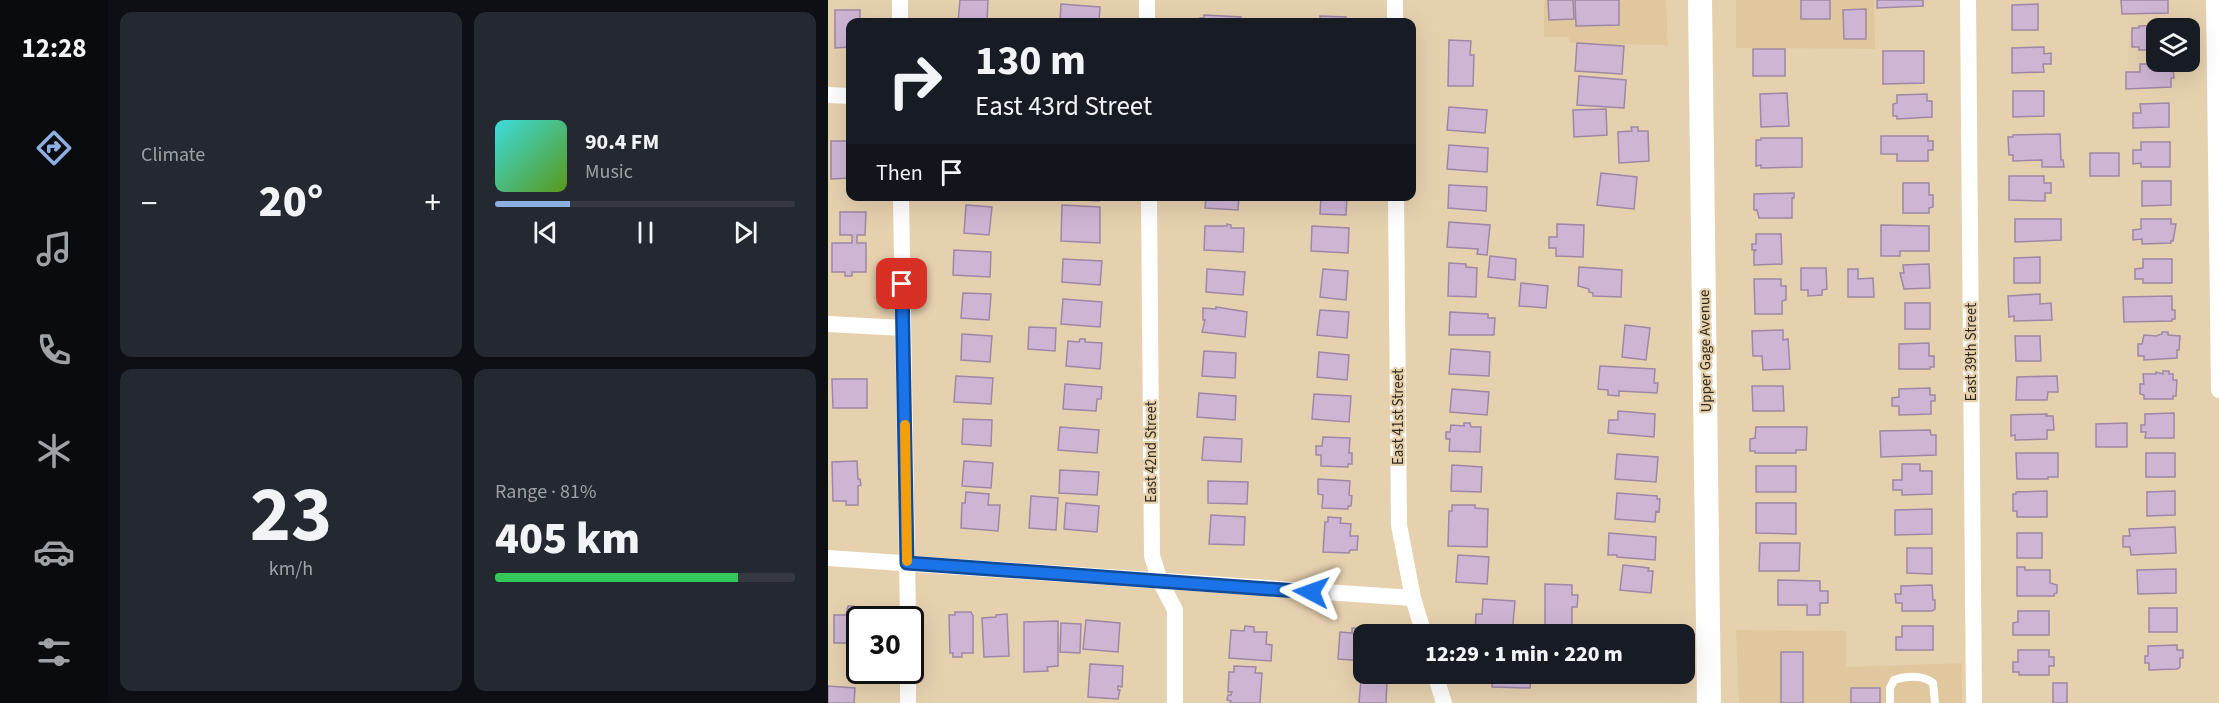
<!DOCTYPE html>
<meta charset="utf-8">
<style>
body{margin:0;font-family:"Source Sans 3",sans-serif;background:#242831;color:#f1f3f6;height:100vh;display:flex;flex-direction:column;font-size:22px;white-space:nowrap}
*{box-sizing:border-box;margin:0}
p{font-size:20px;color:#9ea1a6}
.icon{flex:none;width:33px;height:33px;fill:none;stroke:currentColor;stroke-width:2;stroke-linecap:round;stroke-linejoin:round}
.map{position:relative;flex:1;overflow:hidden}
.drawer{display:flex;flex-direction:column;gap:12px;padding:12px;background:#0d0f14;width:720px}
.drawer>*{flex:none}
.hud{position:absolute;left:18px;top:18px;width:570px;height:183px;border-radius:12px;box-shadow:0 6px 24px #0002;background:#171b24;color:#f1f3f6;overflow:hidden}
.tools{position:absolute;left:1318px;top:18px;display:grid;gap:12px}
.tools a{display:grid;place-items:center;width:54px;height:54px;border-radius:12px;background:#171b24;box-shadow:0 6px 24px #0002;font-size:30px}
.speed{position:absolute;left:18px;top:606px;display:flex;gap:12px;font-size:30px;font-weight:700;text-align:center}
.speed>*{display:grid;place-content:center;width:78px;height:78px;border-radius:50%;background:#171b24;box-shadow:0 6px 24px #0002;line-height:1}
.speed .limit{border:3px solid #111;border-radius:9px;background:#fff;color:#111}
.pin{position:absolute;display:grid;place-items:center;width:51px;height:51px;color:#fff;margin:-26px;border-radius:12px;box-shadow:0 3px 9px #0006}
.me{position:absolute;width:66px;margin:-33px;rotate:274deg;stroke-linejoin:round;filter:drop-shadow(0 0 4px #0008)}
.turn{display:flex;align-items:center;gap:21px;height:126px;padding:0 30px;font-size:27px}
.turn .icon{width:78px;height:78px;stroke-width:2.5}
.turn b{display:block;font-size:42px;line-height:51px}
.then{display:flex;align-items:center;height:57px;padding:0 30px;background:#0003;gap:12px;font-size:22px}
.big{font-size:45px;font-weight:800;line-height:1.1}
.drawer .tile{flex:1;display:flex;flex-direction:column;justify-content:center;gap:9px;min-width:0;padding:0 21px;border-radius:12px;background:#242831}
.drawer .dial{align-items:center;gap:0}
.dial b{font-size:78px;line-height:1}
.song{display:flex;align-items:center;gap:18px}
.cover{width:72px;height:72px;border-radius:9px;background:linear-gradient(135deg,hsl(180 70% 55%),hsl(90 70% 35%))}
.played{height:6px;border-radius:3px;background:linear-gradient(90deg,#8eafe1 25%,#363941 25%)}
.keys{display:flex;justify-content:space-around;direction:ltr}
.heat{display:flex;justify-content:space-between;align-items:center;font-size:33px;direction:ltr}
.charge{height:9px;border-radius:4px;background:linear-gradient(90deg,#34c759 81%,#363941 0)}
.drawer .tiles{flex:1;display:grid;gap:12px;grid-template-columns:repeat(2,1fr)}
.trip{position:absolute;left:525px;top:624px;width:342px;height:60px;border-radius:12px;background:#171b24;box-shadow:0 6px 24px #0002;font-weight:800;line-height:60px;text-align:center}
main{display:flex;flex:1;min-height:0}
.tab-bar{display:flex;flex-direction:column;width:108px;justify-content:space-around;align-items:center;background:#090b0e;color:#9ea1a6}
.tab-bar .icon{width:42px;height:42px}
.tab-bar .on{color:#8eafe1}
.tab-bar b{font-size:27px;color:#f1f3f6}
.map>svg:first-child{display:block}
.built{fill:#e1c79e}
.building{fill:#ceb5d4;stroke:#9f87a5;stroke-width:1.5}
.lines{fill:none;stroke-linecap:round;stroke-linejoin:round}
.service{stroke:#fff;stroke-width:8}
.minor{stroke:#fff;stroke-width:16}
.secondary{stroke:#fff;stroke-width:24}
.route-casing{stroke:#114b97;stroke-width:15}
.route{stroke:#1a73e8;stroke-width:10}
.slow{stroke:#f59e0b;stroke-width:10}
.labels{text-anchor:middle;stroke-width:4.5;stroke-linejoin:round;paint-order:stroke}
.street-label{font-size:15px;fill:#31291b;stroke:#e6d1af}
</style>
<main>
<nav class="tab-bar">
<b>12:28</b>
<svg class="icon on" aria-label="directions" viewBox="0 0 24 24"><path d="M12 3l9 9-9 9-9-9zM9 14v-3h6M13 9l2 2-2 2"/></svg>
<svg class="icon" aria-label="music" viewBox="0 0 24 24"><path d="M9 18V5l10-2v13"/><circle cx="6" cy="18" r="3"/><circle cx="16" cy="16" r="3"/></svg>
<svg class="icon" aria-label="phone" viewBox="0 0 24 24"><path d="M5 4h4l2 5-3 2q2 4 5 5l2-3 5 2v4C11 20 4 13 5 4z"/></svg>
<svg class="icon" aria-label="climate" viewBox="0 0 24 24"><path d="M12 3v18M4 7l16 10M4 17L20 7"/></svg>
<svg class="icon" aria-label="car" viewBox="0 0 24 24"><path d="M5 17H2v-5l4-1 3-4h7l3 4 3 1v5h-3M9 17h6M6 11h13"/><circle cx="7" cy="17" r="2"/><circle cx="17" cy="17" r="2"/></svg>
<svg class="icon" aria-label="filters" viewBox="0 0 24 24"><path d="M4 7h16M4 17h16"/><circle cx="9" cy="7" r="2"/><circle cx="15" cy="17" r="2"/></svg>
</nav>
<section class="drawer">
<div class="tiles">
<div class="tile"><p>Climate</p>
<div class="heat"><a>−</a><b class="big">20°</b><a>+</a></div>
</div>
<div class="tile">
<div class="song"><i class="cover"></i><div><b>90.4 FM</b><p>Music</p></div></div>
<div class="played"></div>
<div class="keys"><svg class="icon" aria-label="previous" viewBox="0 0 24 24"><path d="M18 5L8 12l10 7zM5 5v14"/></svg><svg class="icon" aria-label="pause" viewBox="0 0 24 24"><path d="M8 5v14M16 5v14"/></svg><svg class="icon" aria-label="next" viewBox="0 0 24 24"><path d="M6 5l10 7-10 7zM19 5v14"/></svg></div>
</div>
<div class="tile dial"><b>23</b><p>km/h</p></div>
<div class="tile"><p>Range · 81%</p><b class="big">405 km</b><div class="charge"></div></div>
</div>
</section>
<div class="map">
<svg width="1391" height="703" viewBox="0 0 1391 703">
<rect width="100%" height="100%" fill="#e6d1af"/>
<path class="built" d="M716 0H838L840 45 742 43 740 37H716Z
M908 0H1046L1047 49 908 48Z
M908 630 1018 631V667L1134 663V703H911Z"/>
<path class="building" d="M132 0H160L159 22H130Z
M720 0H745L746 19 721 20Z
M747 0H791V25L748 26Z
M973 0H1002V19H973Z
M1049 0H1095V6L1049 8Z
M1293 0H1340V13L1294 14Z
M233 4 272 7 271 22H232Z
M1210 4V30H1184V5Z
M1038 9V39H1016L1015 10Z
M7 10H32V22H22V47L7 48Z
M376 15 413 17V22H372V18H376Z
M492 16 518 17 517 22H492Z
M1340 25V28H1329V50H1311V47H1304V28H1311V26Z
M621 40 643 41 642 55H646L645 86H620Z
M749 43 796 46 794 74 747 71Z
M1216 47V54L1223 53V64H1215L1216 72 1184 73V48Z
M925 49H957V76H925Z
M1055 51H1096V83L1055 84Z
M1312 64H1340L1341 69H1345L1346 78H1343V87L1298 89V72H1312Z
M751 76 798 80 796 108 749 105Z
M1185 91H1216V116L1185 117Z
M959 93 961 126 933 127 932 94Z
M1099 94V101H1104V117L1069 119V116H1065V104L1069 103V95Z
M1341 103V127L1305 128V113H1313L1312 104Z
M621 107 659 110 657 133 619 130Z
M778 109 779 135 746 137 745 110Z
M803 127H810V131H820L821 161 791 163 790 132 804 131Z
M1232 134 1233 160H1235L1236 167H1214V160L1185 161V155H1181L1180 137H1185V135Z
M1053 136H1100V141H1105V150H1100V161H1069V154H1053Z
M933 138H974V167L933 168V165L928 166V140H933Z
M3 141H22V178L3 179Z
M1313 142H1342V167H1313V163L1305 164V150H1313Z
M621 145 660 148 659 172 619 169Z
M1262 153H1291V176H1262Z
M773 173 809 177 806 209 769 205Z
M1181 176H1216V183H1223V193H1217V201L1181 200Z
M1314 181H1343V205L1314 206Z
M1075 183H1101V195H1105V207L1101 208V213H1075Z
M621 185 659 187 658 211 620 208Z
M966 193V198H964V218H931L929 210H926V194Z
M238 196H272L271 201 237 199Z
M378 196H411L410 210 377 208Z
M493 196H519L518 215 492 214Z
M138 205 164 207 161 235 136 233Z
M234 205 272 207V243L233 241Z
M12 212H38L37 235H29V243H38V272H24V276H17V272H4V243H24V235H12Z
M1187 219H1233V240L1187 242Z
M1313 219H1343V224H1348L1345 241H1343V243L1314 244V239L1305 240V230L1313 229Z
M621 222 662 225 659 255 649 254 650 249 619 247Z
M399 224 403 225V228H416L415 252 376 250 377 226H399Z
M729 224 756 225 755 257 728 256V248H721V237H729Z
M1053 225 1101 226V251H1072V256H1053Z
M484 226 521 228 520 253 483 251Z
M928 234H953L954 264 926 265V252L928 250H924V244H928Z
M126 250 163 252 162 277 125 275Z
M662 256 688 259 687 280 660 277Z
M1212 257V283H1186V258Z
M235 259 274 261 272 285 234 282Z
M1315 259H1344V283H1315V279H1307V269L1315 268Z
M621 263 638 264V267L649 268 648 297 620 296Z
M1101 264 1102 288 1076 289 1072 273H1076L1075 265Z
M751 267 794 270 793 297 765 296V293L761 292V289L750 286Z
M973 268H998L999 289 994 290V295L980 296V290H973Z
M379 269 417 272 415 295 378 292Z
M495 269 520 271 518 300 492 297Z
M1020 269H1030V279L1045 278 1046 297H1020Z
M926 279H953V286H958V300L954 301V314H927Z
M693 283 720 286 718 308 691 306Z
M135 293 163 294 161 320 133 318Z
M1212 294V304L1223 303 1224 320 1186 321V316L1181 317 1180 296Z
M1344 296V310H1347V319H1344V321L1296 322 1295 297Z
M235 299 274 302 272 327 233 324Z
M1077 303H1102V329H1077Z
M388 307 419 312 417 337 374 332 377 320H375V308L388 309Z
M492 310 521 312 519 338 489 335Z
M622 312 660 314V318H667L666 335H621Z
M797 325 822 328 818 360 794 357Z
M201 327 228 328 227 351 200 349Z
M955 330V340L960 339 962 369 935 370 934 356H925L924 331Z
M1334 332H1340V335L1352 336 1351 350H1349V358L1316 360V356H1310V344H1314L1316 335 1328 336 1334 334Z
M134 334 164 336 162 362 133 360Z
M1187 336H1212L1213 361H1188Z
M252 339H257V342L274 343 272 369 238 366 240 341 251 342Z
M1101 343V356H1106V367H1102V369H1071V344Z
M623 349 662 352 661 376 621 374Z
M376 351 408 353 407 378 374 376Z
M491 352 521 355 519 380 489 377Z
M772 366 827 369 826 383H830L829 393 791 391V396L780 395V390L770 389Z
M1335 371H1341V374H1345V380H1349L1348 396H1345V399H1316V395L1312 394V384H1316L1315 374H1328V372L1335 374Z
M128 376 165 378 163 404 126 402Z
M1229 376 1230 392H1220L1219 400H1188L1189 377Z
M4 379H39V408H5Z
M237 384 274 387 273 399H269L268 411 235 409Z
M924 386H955L956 411H925Z
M1102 388V395H1107V401H1103V414L1071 415V406H1064V398L1071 397V389Z
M624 389 661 392 659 415 622 412Z
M371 393 408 396 407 420 369 417Z
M486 394 523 396 521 422 484 419Z
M790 411 827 414 826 437 780 433 781 420H790Z
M1346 413V438H1317L1318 432H1313V425H1317V414Z
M1219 414 1218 416H1225L1226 430H1219V439L1187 440V435L1183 436V415Z
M135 419 164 420 163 446 134 444Z
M636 423H642L643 427H653L652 452 621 451 622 439H618V432H622L623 425 636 426Z
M1299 423V447H1268V424Z
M232 427 271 430 269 453 230 450Z
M928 427H979L978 450H968V453H927V451H922V439L927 438Z
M1102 430 1103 435H1108V455L1053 457 1052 431Z
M376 437 414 439 413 462 374 460Z
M495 437 522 438 521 453H524V464H520V467L493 466V455H488V446H494Z
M1188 453H1230V477H1220V479H1189Z
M1318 453H1347V477H1318Z
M789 454 830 457 828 482 787 479Z
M29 461 30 479H32L33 485 30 486V505H18V501H5L4 462Z
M136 461 165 463 163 488 134 486Z
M1074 464H1092V471H1104V494L1074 495V490H1065V480H1074Z
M624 465 654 467 653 492 623 491Z
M928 466H968V492H928Z
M232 470 271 472 269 495 231 493Z
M490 479 522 481 521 495 524 496 523 506H520V509L494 508 495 495 490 494Z
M380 481 420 482 419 504 380 503Z
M1219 491V517H1189V511H1185V494H1188V492Z
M1347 491V515L1319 516V492Z
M138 492 161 494 160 505H172L170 531 133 528 134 503H137Z
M789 493 829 496V499H832L831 512 828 511 827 522 787 519Z
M203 496 230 498 228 530 201 528Z
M238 503 271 506 269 532 236 529Z
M928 503H968V534L928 533Z
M624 505H647V508L660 509 659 547 620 546 621 511H624Z
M1104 509V534L1067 535V510Z
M383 515 417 517 416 545 381 544Z
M500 517 513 518 512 523 523 524 522 536H530L529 550H522L521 553 495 552 497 522H500Z
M1347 527 1348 553 1303 555 1302 547H1295V536H1302L1301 529Z
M781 533 828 537 827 560 789 557V555H780Z
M1189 533H1214V558H1189Z
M932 543H972L971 571H931Z
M1079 548H1104V574L1079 573Z
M630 555 661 557 659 584 628 582Z
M795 565 821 568 820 571H825L823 593 792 590Z
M1189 567H1197V570H1222V583L1229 585V593L1226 594V596H1189Z
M1348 569V593L1310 594 1309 570Z
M950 580 992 581V591H1000V603H992V615H979V605H950Z
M717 584 744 585V595H750L749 607H744V628H725V630H719V627H717Z
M1104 585 1105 600H1107V609L1104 611H1074V603H1068L1067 594H1073V586Z
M655 599 687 601 684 634H647L648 614H654Z
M20 606H26L28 615H40V620H32V643H6V615H18Z
M1321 608H1349V632H1321Z
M1190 611H1221V635H1185V623L1190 622Z
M127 612H143L145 616V653H134V657H125V653H122L121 615H127Z
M179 614 181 656 156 657 154 618 168 617V615Z
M258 620 292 623 290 652 255 649Z
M230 621V666L219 667 220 671 196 672V622Z
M233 623 253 624 252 653 232 652Z
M417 626 426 627V632H439L438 644 444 645 443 661 401 658 403 630 416 631Z
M1074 626H1105V650H1068V637H1074Z
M524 628 536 629V661L510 659 512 632 524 633Z
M1349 645V650H1355V658H1352V667L1349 669 1321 670V663H1317V656H1320V646Z
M1190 650H1221V657H1226V666H1221V675H1191V672H1185V662H1190Z
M953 652H975V703H953Z
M262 664 295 666 294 687 290 686V690H292L290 699 260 697Z
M406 666 428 667 427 673H434L432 703H402L403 701 399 700 400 695H403L404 692H400L401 672H406Z
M665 674H703L702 688 664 687Z
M533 679 559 681 558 703H531Z
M1225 683H1239V703H1225Z
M0 686 27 688 26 703H0Z
M1023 688H1052V703H1023Z"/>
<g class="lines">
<path class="service" d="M1062 703V688L1066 680C1079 676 1094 675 1105 683L1107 703"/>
<path class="minor" d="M72 0V22
M319 0V22
M567 0V22
M1140 0 1146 703
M1386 0 1391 390
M0 95 22 96
M73 196 80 620
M321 196 324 556 332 581 347 610V703
M568 196 571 525 585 598 596 634
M0 324 75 328
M0 558 585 598
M80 670V703
M607 674 616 703"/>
<path class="secondary" d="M872 0 881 703"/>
</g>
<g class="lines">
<g class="route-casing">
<path id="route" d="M74 284 79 563 483 592"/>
</g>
<use href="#route" class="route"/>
<path class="slow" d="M77 425 79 561"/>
</g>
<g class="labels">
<g class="street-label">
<text transform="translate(877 351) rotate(-91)" y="5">Upper Gage Avenue</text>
<text transform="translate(1143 352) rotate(-90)" y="5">East 39th Street</text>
<text transform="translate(570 417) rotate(-90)" y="5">East 41st Street</text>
<text transform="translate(323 452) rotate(-90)" y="5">East 42nd Street</text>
</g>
</g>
</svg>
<div class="tools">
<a><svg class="icon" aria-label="layers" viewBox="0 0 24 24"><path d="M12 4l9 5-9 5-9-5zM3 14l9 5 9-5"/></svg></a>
</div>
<div class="speed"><div class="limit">30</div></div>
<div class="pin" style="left:74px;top:284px;background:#d93025"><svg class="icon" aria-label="arrive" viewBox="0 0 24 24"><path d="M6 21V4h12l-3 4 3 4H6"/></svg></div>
<svg class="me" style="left:483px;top:592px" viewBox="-20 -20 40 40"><path d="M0-17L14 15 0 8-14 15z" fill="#1a73e8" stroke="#fff" stroke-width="4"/></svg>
<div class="trip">12:29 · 1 min · 220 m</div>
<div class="hud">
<div class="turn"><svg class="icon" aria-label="right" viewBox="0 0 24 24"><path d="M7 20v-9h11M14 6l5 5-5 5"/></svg><div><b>130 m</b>East 43rd Street</div></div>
<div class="then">Then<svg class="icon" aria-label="arrive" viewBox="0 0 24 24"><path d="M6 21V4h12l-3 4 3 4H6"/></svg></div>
</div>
</div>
</main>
